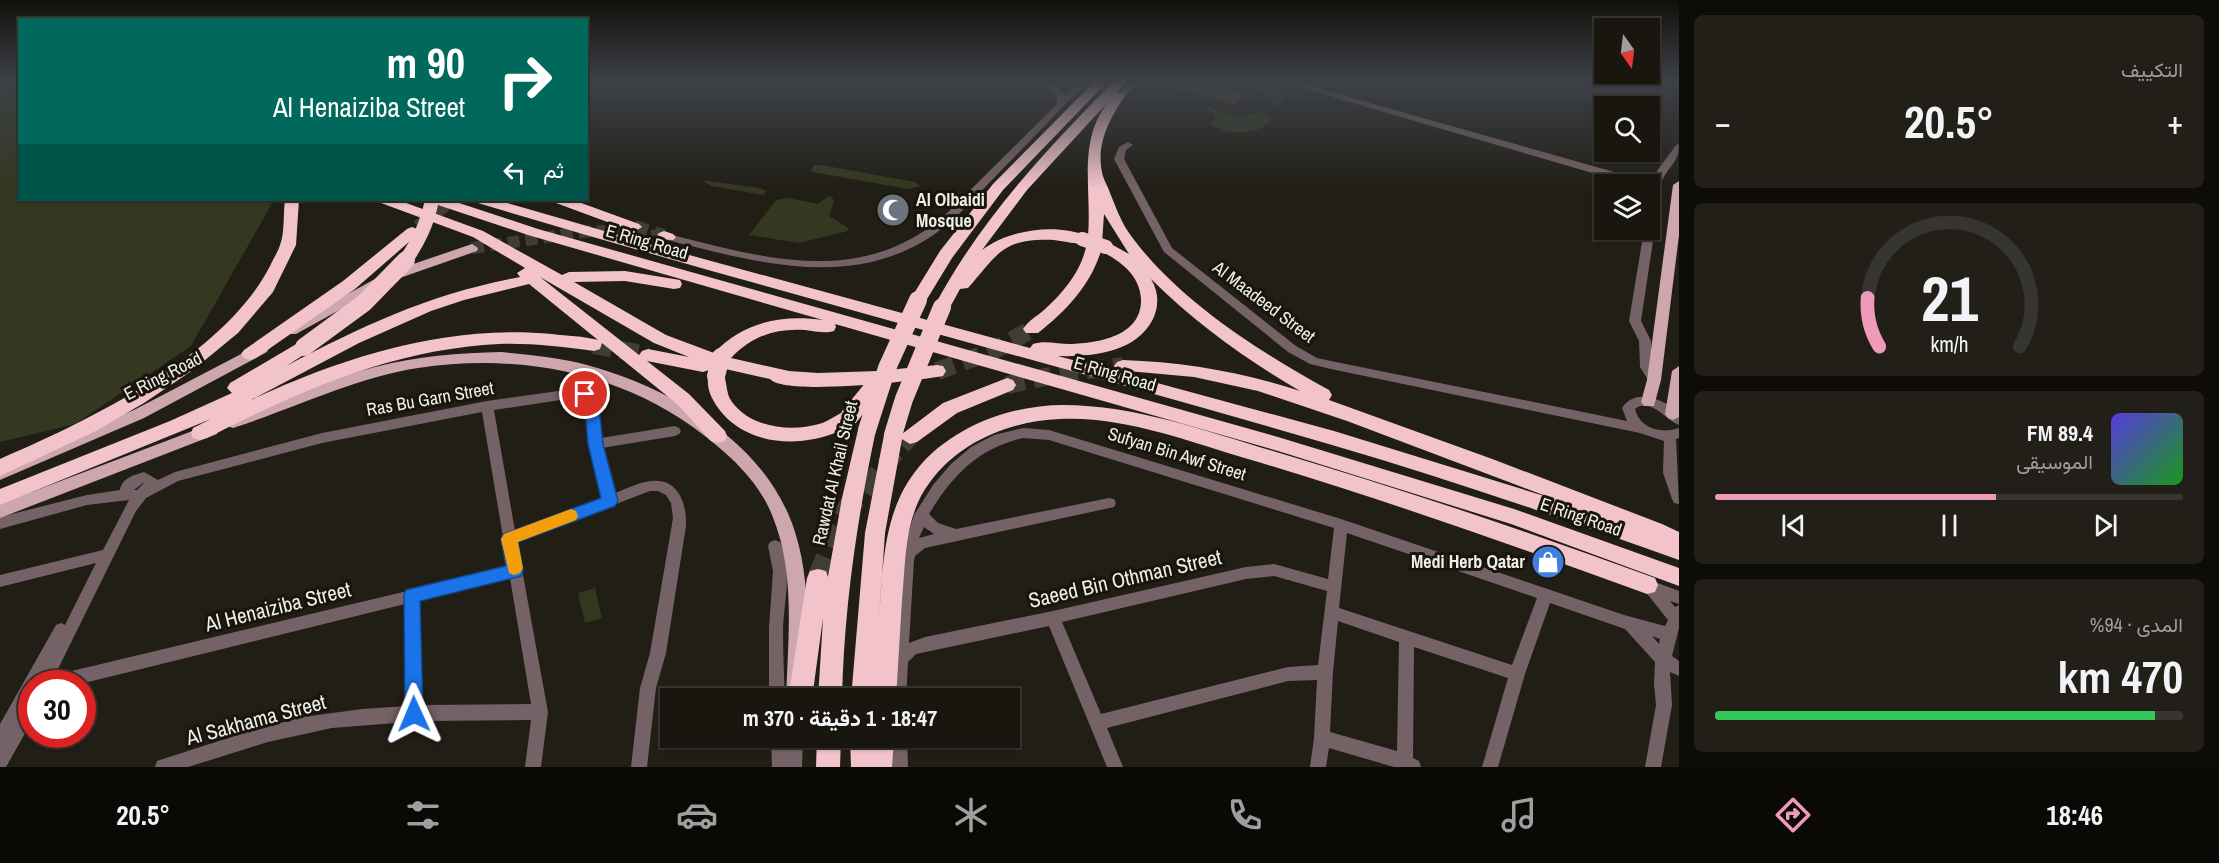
<!DOCTYPE html>
<html lang="ar">
<meta charset="utf-8">
<style>
body{margin:0;font-family:"Archivo Narrow",Vazirmatn,sans-serif;background:#221f19;color:#f1f3f6;direction:rtl;height:100vh;display:flex;flex-direction:column;font-size:22px;white-space:nowrap}
*{box-sizing:border-box;margin:0}
p{font-size:20px;color:#9f9f9f}
.icon{flex:none;width:33px;height:33px;fill:none;stroke:currentColor;stroke-width:2;stroke-linecap:round;stroke-linejoin:round}
.map{position:relative;flex:1;overflow:hidden;direction:ltr}
.details{display:flex;flex-direction:column;gap:15px;padding:15px;background:#0e0c09;width:540px}
.details>*{flex:none}
.banner{position:absolute;left:18px;top:18px;width:570px;height:183px;border-radius:0px;box-shadow:0 2px 4px #0004,0 0 0 2px #373530;direction:rtl;background:#00695c;color:#fff;overflow:hidden}
.needle{width:39px;rotate:166deg}
.tools{position:absolute;left:1594px;top:18px;display:grid;gap:12px}
.tools a{display:grid;place-items:center;width:66px;height:66px;border-radius:0px;background:#191610;box-shadow:0 2px 4px #0004,0 0 0 2px #373530;font-size:30px}
.speed{position:absolute;left:18px;top:670px;display:flex;gap:12px;font-size:30px;font-weight:700;text-align:center}
.speed>*{display:grid;place-content:center;width:78px;height:78px;border-radius:50%;background:#191610;box-shadow:0 2px 4px #0004,0 0 0 2px #373530;line-height:1}
.speed .limit{border:9px solid #d22;background:#fff;color:#111}
.pin{position:absolute;display:grid;place-items:center;width:51px;height:51px;color:#fff;margin:-26px;border:3px solid #fff;border-radius:50%;box-shadow:0 2px 6px #0007}
.me{position:absolute;width:66px;margin:-33px;rotate:359deg;stroke-linejoin:round;filter:drop-shadow(0 0 4px #0008)}
.turn{display:flex;align-items:center;gap:21px;height:126px;padding:0 24px;font-size:27px}
.turn .icon{width:78px;height:78px;stroke-width:2.5}
.turn b{display:block;font-size:42px;line-height:51px}
.then{display:flex;align-items:center;height:57px;padding:0 24px;background:#0003;gap:12px;font-size:22px}
.big{font-size:45px;font-weight:700;line-height:1.1}
.details .card{flex:1;display:flex;flex-direction:column;justify-content:center;gap:9px;min-width:0;padding:0 21px;border-radius:9px;background:#221f19}
.details .dial{align-items:center;gap:0}
.dial svg{height:156px;overflow:visible;fill:none;stroke:#373530;stroke-width:7;stroke-linecap:round;text-anchor:middle}
.dial text{fill:#f1f3f6;stroke:none}
.song{display:flex;align-items:center;gap:18px}
.cover{width:72px;height:72px;border-radius:9px;background:linear-gradient(135deg,hsl(250 70% 55%),hsl(120 70% 35%))}
.played{height:6px;border-radius:3px;background:linear-gradient(90deg,#ef9ab8 60%,#373530 60%)}
.keys{display:flex;justify-content:space-around;direction:ltr}
.heat{display:flex;justify-content:space-between;align-items:center;font-size:33px;direction:ltr}
.charge{height:9px;border-radius:4px;background:linear-gradient(90deg,#34c759 94%,#373530 0)}
.trip{position:absolute;left:660px;top:688px;width:360px;height:60px;border-radius:0px;background:#191610;box-shadow:0 2px 4px #0004,0 0 0 2px #373530;font-weight:700;line-height:60px;text-align:center;direction:rtl}
.tabs{display:flex;height:96px;justify-content:space-around;align-items:center;background:#0a0906;color:#9f9f9f}
.tabs .icon{width:42px;height:42px}
.tabs .on{color:#ef9ab8}
.tabs b{font-size:27px;color:#f1f3f6}
main{display:flex;flex:1;min-height:0}
.map>svg:first-child{display:block}
.green{fill:#343820}
.building{fill:#503b1b}
.lines{fill:none;stroke-linecap:round;stroke-linejoin:round}
.major-tunnel{stroke:#403d36;stroke-width:12;stroke-dasharray:12 6;stroke-linecap:butt}
.highway-tunnel-far2{stroke:#403d36;stroke-width:14;stroke-dasharray:14 7;stroke-linecap:butt}
.highway-tunnel-far1{stroke:#403d36;stroke-width:18;stroke-dasharray:18 9;stroke-linecap:butt}
.highway-tunnel{stroke:#403d36;stroke-width:22;stroke-dasharray:22 11;stroke-linecap:butt}
.minor{fill:#756266;fill-rule:evenodd}
.major{fill:#cea7ae;fill-rule:evenodd}
.highway{fill:#f2c3cb;fill-rule:evenodd}
.highway-bridge-far1{stroke:#f2c3cb;stroke-width:14}
.highway-bridge{stroke:#f2c3cb;stroke-width:18}
.route{fill:#1a73e8;stroke:#114b97;stroke-width:1.5}
.slow{fill:#f59e0b}
.labels{text-anchor:middle;stroke-width:6;stroke-linejoin:round;paint-order:stroke}
.poi-label{font-size:18px;font-weight:bold;fill:#f0eee8;stroke:#18150d;text-anchor:start}
.street-label{font-size:18px;fill:#f0eee8;stroke:#18150d}
.near-street-label{font-size:21px;fill:#f0eee8;stroke:#18150d}
</style>
<main>
<section class="details">
<div class="card"><p>التكييف</p>
<div class="heat"><a>−</a><b class="big">20.5°</b><a>+</a></div>
</div>
<div class="card dial"><svg viewBox="0 0 100 80">
<path d="M14 69A42 42 0 1 1 86 69"/>
<path d="M14 69A42 42 0 0 1 8 44" stroke="#ef9ab8"/>
<text x="50" y="56" font-size="32" font-weight="700">21</text>
<text x="50" y="72" font-size="11">km/h</text>
</svg></div>
<div class="card">
<div class="song"><i class="cover"></i><div><b>89.4 FM</b><p>الموسيقى</p></div></div>
<div class="played"></div>
<div class="keys"><svg class="icon" aria-label="previous" viewBox="0 0 24 24"><path d="M18 5L8 12l10 7zM5 5v14"/></svg><svg class="icon" aria-label="pause" viewBox="0 0 24 24"><path d="M8 5v14M16 5v14"/></svg><svg class="icon" aria-label="next" viewBox="0 0 24 24"><path d="M6 5l10 7-10 7zM19 5v14"/></svg></div>
</div>
<div class="card"><p>المدى · 94%</p><b class="big">470 km</b><div class="charge"></div></div>
</section>
<div class="map">
<svg width="1679" height="767" viewBox="0 0 1679 767">
<rect width="100%" height="100%" fill="#211e16"/>
<path class="green" d="M0 81H19L20 200H274L191 346 75 424 0 442Z
M1237 81C1252 81 1276 79 1287 92L1285 99 1278 107 1252 86Z
M1204 106 1237 116 1264 112 1272 118C1262 136 1226 136 1211 124L1216 116Z
M814 165H821L915 182 920 186 908 189 813 172 811 170Z
M702 180 759 188 767 191 763 195 711 186Z
M828 196 832 197 834 202 829 216 847 227 849 230 844 232 799 243 749 235 776 200 788 198 818 204Z
M595 588 602 618 585 623 578 593Z"/>
<path class="building" d="M1178 81H1200L1244 94 1235 105 1173 87Z
M895 199 908 213 886 219 877 207 883 206 881 203Z"/>
<g class="lines">
<path class="major-tunnel" d="M472 248 582 232 602 231 663 237"/>
<path class="highway-tunnel-far2" d="M418 227 451 200
M634 227 664 236"/>
<path class="highway-tunnel-far1" d="M594 345 648 355
M937 371 991 352 1032 329
M1007 385 1064 373 1123 366
M866 486 910 437"/>
<path class="highway-tunnel" d="M818 578 848 508 867 484"/>
<path class="minor" d="M1040 81C1050 81 1062 87 1065 96L1079 81H1088L957 216C871 296 765 265 664 239L663 237 668 234C763 258 858 287 942 218L1057 104 1056 94Z
M1132 81H1141L1119 102H1113V98Z
M1278 81H1292L1646 181 1653 179C1659 166 1668 157 1676 145L1679 144C1679 163 1669 165 1662 181L1641 321 1651 341 1652 367 1660 380 1658 383H1650L1640 367 1639 341 1629 321 1644 230H1650L1651 185 1627 183Z
M1128 142 1133 145 1126 150 1124 159 1172 248 1296 346 1317 358 1331 361 1627 421 1622 408C1636 387 1663 400 1679 412V425C1665 420 1651 397 1635 409 1640 429 1662 434 1679 428V438L1676 439 1679 504 1674 503 1672 499 1663 473 1664 441 1640 433 1331 369 1310 364 1288 352 1164 252 1114 159 1119 147Z
M580 388 589 391 598 408 601 438 675 426 679 428 681 431 679 434 675 436 602 448 615 493C626 489 639 482 651 481 678 478 687 503 686 526L666 653 656 688 647 767H631L640 688 650 653 673 518 671 503 666 495 658 491H650L517 542 548 712 541 767H525L531 720 421 721 332 728 268 742 188 767H155L157 761 163 759 250 731 303 717 362 709 406 706 405 604 80 684H32V721L6 767H0V724L56 625 61 623 65 625 96 563 0 587V575L103 550 129 500 87 505 0 529V517L87 495 120 490C122 478 134 475 144 472L158 480 175 472 322 433 487 401ZM580 397 586 408 589 444 603 498 515 531 494 410ZM482 412 508 567 55 675 136 511 146 498 178 481 322 443ZM143 483H144L137 490H134ZM510 578 531 704 422 705 419 601Z
M1023 428 1049 430 1341 519 1624 615 1665 626 1668 620 1640 585 1642 581 1647 579 1679 591V604L1670 601 1675 607 1679 605V628L1672 656 1679 661V676L1670 672 1672 705 1661 767H1645L1656 705 1654 684 1655 662 1625 629 1550 603 1525 674 1498 767H1482L1508 678 1414 647 1413 758 1419 761 1421 767H1394L1329 748 1326 767H1310L1314 738 1317 680 1288 681 1107 728 1123 767H1107L1049 626 916 654 908 662 906 699H890L900 560 914 515 933 485 951 464 971 447 994 435ZM1023 438 1049 440 1334 528 1328 579 1274 564 1246 567 1053 611 925 637 909 643 914 560 915 556 925 548 1114 507 1116 503 1114 499 1109 498 956 529 938 523 929 514C953 475 977 449 1023 438ZM924 527 934 534 919 538ZM1347 533 1537 598 1512 665 1339 608ZM1274 576 1327 591 1318 665 1288 667 1101 714 1062 622 1246 579ZM1338 621 1399 642 1397 751 1330 732 1333 672ZM1652 636 1660 639 1659 644Z
M775 540 780 542C793 569 784 601 783 629 783 652 784 676 785 699H769V628L773 571 768 546 770 542Z
M771 738H803L802 767H772Z
M891 738H907L908 767H892Z"/>
<path class="major" d="M1679 181V235L1661 380 1654 406H1644L1641 402 1647 380 1673 185Z
M472 244 478 248 477 251 394 280 296 334H286L284 331 286 328 384 274Z
M262 343 267 344 269 348 267 352 144 418 0 480V466L134 410Z
M502 352C530 355 559 357 587 365 672 388 767 443 795 532 812 585 807 644 806 699H786C788 639 796 572 772 515 761 487 739 464 716 445 633 374 525 352 418 368 354 378 295 408 233 428L227 426 225 422 227 418C276 401 324 380 375 367 417 356 459 353 502 352Z
M1679 366V417L1673 420 1668 418 1665 414 1672 371Z
M211 424 217 426 219 430 217 434 0 518V504Z"/>
<path class="highway" d="M1095 81H1108L1003 190 952 258 924 304H912L910 300 940 251 993 184Z
M1114 81H1127L1117 93H1124L1125 96C1110 118 1096 143 1102 172 1103 179 1108 186 1110 193 1115 205 1120 219 1127 230 1174 298 1258 351 1329 390L1332 395 1329 400 1495 460 1662 524 1679 532V560C1564 519 1449 479 1332 445 1048 362 761 288 478 203L476 200H497L660 247 1030 348 1033 344C1044 340 1058 344 1070 344 1099 343 1142 336 1141 299 1140 275 1120 261 1101 251 1090 286 1066 311 1038 333H1026L1023 329C1028 321 1037 316 1044 310 1065 291 1082 270 1087 243 1077 245 1064 241 1054 240 1002 238 998 254 968 288L960 289 948 311H936L934 307C980 220 1045 151 1114 81ZM1108 102C1077 142 1092 189 1088 236 1056 223 1010 229 982 250L1027 190ZM1104 214 1129 254 1111 244 1102 243ZM1151 279C1195 323 1247 360 1300 391 1242 372 1184 362 1123 360L1117 362 1114 366 1117 370 1194 377 1258 391 1347 421 1554 499 1334 431 1058 356C1091 357 1136 353 1153 319 1159 306 1159 292 1151 279Z
M285 200H299L296 245 273 292 238 333 193 370 144 403 94 432 0 476V459C90 420 224 356 270 266 273 259 278 252 280 245 285 232 283 214 285 200Z
M379 200H398L483 231 562 275 569 272 625 271 680 280 682 284 680 288 674 289 625 281 574 282 666 335 714 353C743 322 782 314 823 320L528 235 432 203 430 200H450L538 229 1278 437 1514 509 1679 568V586L1511 524 1278 451 835 324 836 327 834 331C825 334 815 331 805 330 776 328 752 336 731 358L789 371 818 373 878 371 937 365 943 366 946 371 943 376 937 377C911 381 785 396 770 379L712 366 709 370 703 372 647 361 689 394 725 431 727 436 725 441 718 443 711 441 677 404 602 343 600 349 594 351C563 347 531 343 499 344 394 349 299 391 207 438L200 440 193 438 191 433 193 428 211 419 0 505V489L170 421 232 393 227 388 230 383 298 343H310L313 347 310 351 286 366C364 325 432 293 520 277L517 273 525 268 473 237 381 203ZM540 277 654 343 689 357 648 349 642 351 639 355ZM529 284 598 340C583 336 567 336 552 334 448 324 345 356 251 400L359 343 431 311 464 300Z
M554 200H573L639 224 642 227 634 232 629 230 556 203Z
M412 227 417 229 420 232 417 235 355 289 256 358 250 360 244 358 241 354 244 350 343 281 407 229Z
M664 231 673 234 676 237 673 240 659 239 656 236 659 233Z
M716 370 722 371C728 381 725 393 732 402 751 428 791 432 819 424 830 421 838 413 849 410L856 412 858 417C853 426 841 431 832 434 788 450 734 441 712 398 708 390 706 379 710 371Z
M1007 378 1013 380 1016 385 1013 390 957 413 917 442 910 444 902 439 885 533 878 633C883 576 880 514 918 468 952 427 1010 405 1063 405 1135 405 1205 431 1273 451 1402 489 1529 532 1655 578L1658 585 1655 592 1647 594C1515 546 1383 499 1248 459 1187 441 1124 416 1060 419 1011 421 960 441 930 482 904 516 906 559 902 600 900 633 898 666 896 699H851L865 533 884 435 886 430 893 428 900 430 902 434 943 403Z
M867 423 874 425 876 430C857 519 844 608 842 699H818L823 618 812 699H788L807 578 810 571 818 569 826 571 828 577 842 498 858 430 860 425Z
M817 738H841L840 767H816Z
M850 738H894L892 767H851Z"/>
<path class="highway-bridge-far1" d="M1082 239 1106 247
M405 261C419 241 427 224 432 200"/>
<path class="highway-bridge" d="M304 347 364 303 406 260
M716 376 721 357
M849 417 876 384
M867 430 887 368 918 300
M893 435 904 399 942 307"/>
</g>
<linearGradient id="sky" x2="0" y2="1"><stop stop-color="#12100c"/><stop offset="0.43" stop-color="#3d4147"/><stop offset="1" stop-color="#3d4147" stop-opacity="0"/></linearGradient>
<rect width="1679" height="189" fill="url(#sky)"/>
<path class="route" d="M585 389 590 391 599 408 603 444 618 501 615 506 518 542 523 571 521 576 420 601 423 714 421 720 414 723 408 720 405 714 404 595 406 590 506 566 501 539 504 534 601 498 588 444 585 408 578 394Z"/>
<path class="slow" d="M571 509 576 511 578 516 576 520 518 542 523 568 520 573 514 575 509 573 501 539 504 534Z"/>
<defs>
<g id="mosque-disc" transform="scale(1.725)"><circle r="9.5" fill="#6b7280" stroke="#18150d"/><path d="M3.5-4.9A6 6 0 1 0 3.5 4.9A5 5 0 1 1 3.5-4.9Z" fill="#fff"/></g>
<g id="shop-disc" transform="scale(1.725)"><circle r="9.5" fill="#3f7fe0" stroke="#18150d"/><path d="M-5-2.5h2.3a2.7 3.5 0 0 1 5.4 0H5L5.5 6h-11ZM-1.5-2.5h3a1.5 2.3 0 0 0-3 0Z" fill="#fff"/></g>
</defs>
<g fill-rule="evenodd">
<use href="#mosque-disc" x="893" y="210"/>
<use href="#shop-disc" x="1548" y="562"/>
</g>
<g class="labels">
<g class="poi-label">
<text x="916" y="206">Al Olbaidi<tspan x="916" dy="21">Mosque</tspan></text>
<text x="1525" y="568" text-anchor="end">Medi Herb Qatar</text>
</g>
<g class="street-label">
<text transform="translate(647 242) rotate(16)" y="6">E Ring Road</text>
<text transform="translate(1264 302) rotate(37)" y="6">Al Maadeed Street</text>
<text transform="translate(1115 374) rotate(16)" y="6">E Ring Road</text>
<text transform="translate(163 376) rotate(-27)" y="6">E Ring Road</text>
<text transform="translate(430 399) rotate(-10)" y="6">Ras Bu Garn Street</text>
<text transform="translate(1177 454) rotate(17)" y="6">Sufyan Bin Awf Street</text>
<text transform="translate(835 473) rotate(-77)" y="6">Rawdat Al Khail Street</text>
<text transform="translate(1581 517) rotate(19)" y="6">E Ring Road</text>
</g>
<g class="near-street-label">
<text transform="translate(1125 579) rotate(-13)" y="7">Saeed Bin Othman Street</text>
<text transform="translate(278 607) rotate(-14)" y="7">Al Henaiziba Street</text>
<text transform="translate(256 720) rotate(-15)" y="7">Al Sakhama Street</text>
</g>
</g>
</svg>
<div class="tools">
<a><svg class="needle" viewBox="-14 -14 28 28"><path d="M0-13l5 13h-10z" fill="#e53935"/><path d="M0 13l5-13h-10z" fill="#9f9f9f"/></svg></a>
<a><svg class="icon" aria-label="search" viewBox="0 0 24 24"><circle cx="10" cy="10" r="6"/><path d="M15 15l6 6"/></svg></a>
<a><svg class="icon" aria-label="layers" viewBox="0 0 24 24"><path d="M12 4l9 5-9 5-9-5zM3 14l9 5 9-5"/></svg></a>
</div>
<div class="speed"><div class="limit">30</div></div>
<div class="pin" style="left:585px;top:394px;background:#d93025"><svg class="icon" aria-label="arrive" viewBox="0 0 24 24"><path d="M6 21V4h12l-3 4 3 4H6"/></svg></div>
<svg class="me" style="left:414px;top:714px" viewBox="-20 -20 40 40"><path d="M0-17L14 15 0 8-14 15z" fill="#1a73e8" stroke="#fff" stroke-width="4"/></svg>
<div class="trip">18:47 · 1 دقيقة · 370 m</div>
<div class="banner">
<div class="turn"><svg class="icon" aria-label="right" viewBox="0 0 24 24"><path d="M7 20v-9h11M14 6l5 5-5 5"/></svg><div><b>90 m</b>Al Henaiziba Street</div></div>
<div class="then">ثم<svg class="icon" aria-label="left" viewBox="0 0 24 24"><path d="M17 20v-9H6M10 6l-5 5 5 5"/></svg></div>
</div>
</div>
</main>
<nav class="tabs">
<b>18:46</b>
<svg class="icon on" aria-label="directions" viewBox="0 0 24 24"><path d="M12 3l9 9-9 9-9-9zM9 14v-3h6M13 9l2 2-2 2"/></svg>
<svg class="icon" aria-label="music" viewBox="0 0 24 24"><path d="M9 18V5l10-2v13"/><circle cx="6" cy="18" r="3"/><circle cx="16" cy="16" r="3"/></svg>
<svg class="icon" aria-label="phone" viewBox="0 0 24 24"><path d="M5 4h4l2 5-3 2q2 4 5 5l2-3 5 2v4C11 20 4 13 5 4z"/></svg>
<svg class="icon" aria-label="climate" viewBox="0 0 24 24"><path d="M12 3v18M4 7l16 10M4 17L20 7"/></svg>
<svg class="icon" aria-label="car" viewBox="0 0 24 24"><path d="M5 17H2v-5l4-1 3-4h7l3 4 3 1v5h-3M9 17h6M6 11h13"/><circle cx="7" cy="17" r="2"/><circle cx="17" cy="17" r="2"/></svg>
<svg class="icon" aria-label="filters" viewBox="0 0 24 24"><path d="M4 7h16M4 17h16"/><circle cx="9" cy="7" r="2"/><circle cx="15" cy="17" r="2"/></svg>
<b>20.5°</b>
</nav>
